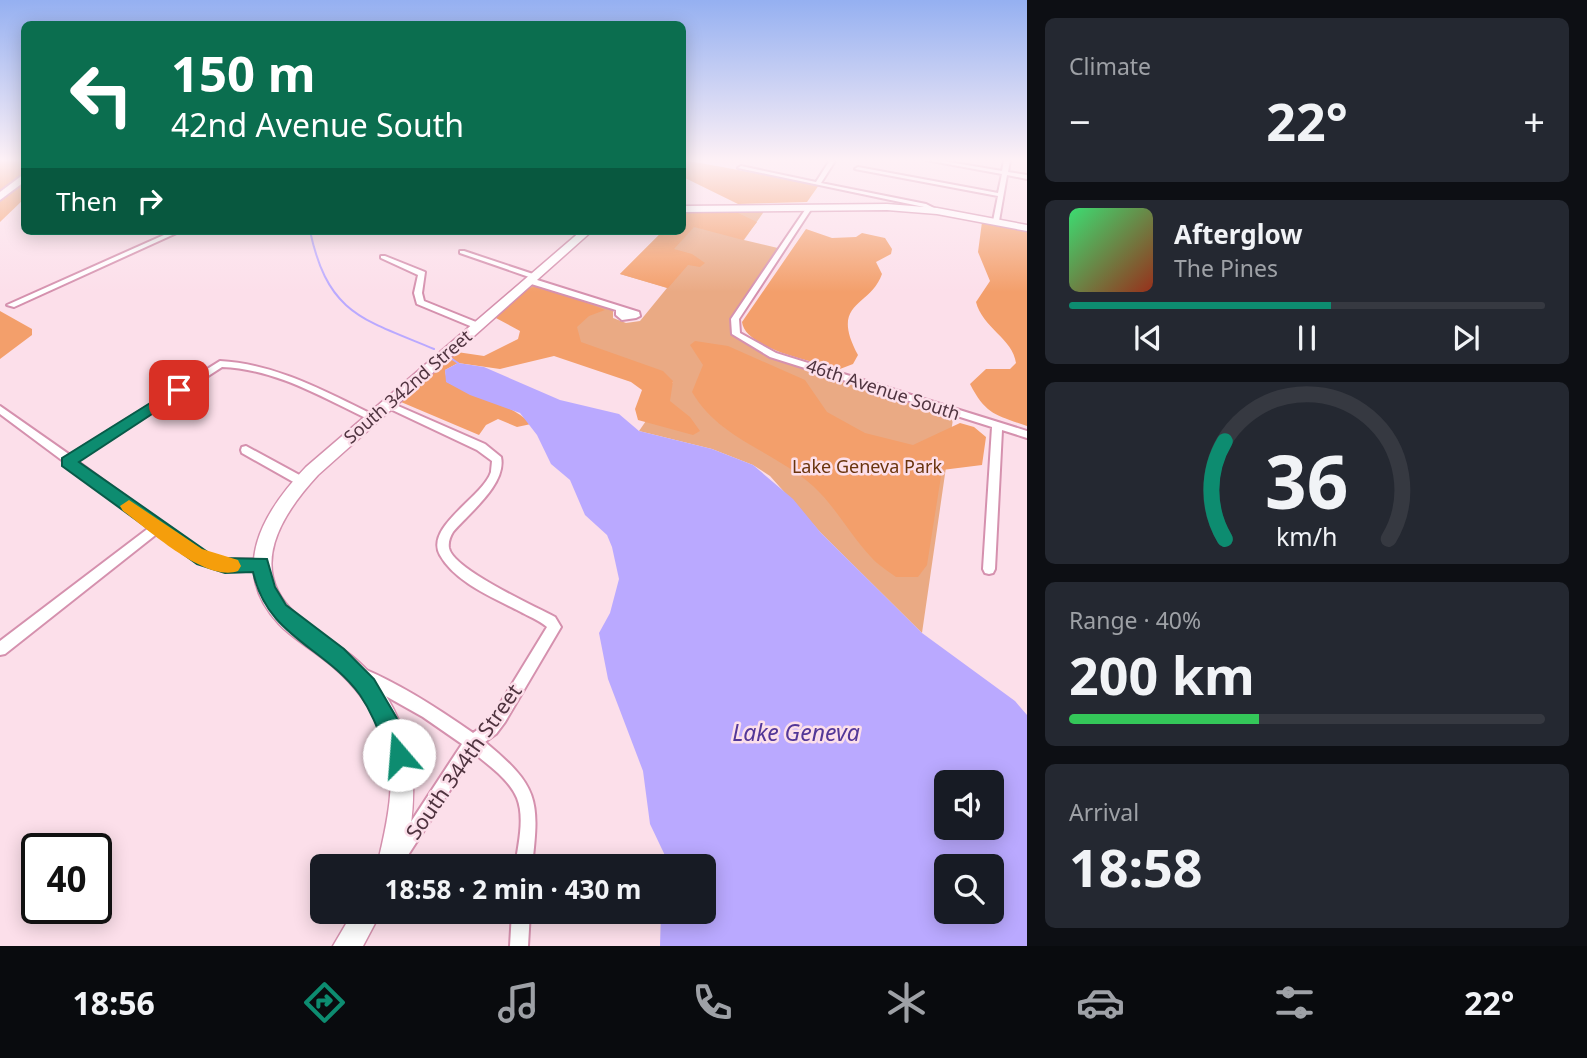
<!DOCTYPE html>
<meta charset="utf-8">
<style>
body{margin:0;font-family:"Noto Sans",sans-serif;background:#242831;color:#f1f3f6;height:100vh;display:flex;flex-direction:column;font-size:26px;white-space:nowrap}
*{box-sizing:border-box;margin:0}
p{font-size:23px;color:#9ea1a6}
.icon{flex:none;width:38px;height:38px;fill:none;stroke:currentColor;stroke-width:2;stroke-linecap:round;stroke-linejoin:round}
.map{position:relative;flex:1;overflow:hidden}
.sheet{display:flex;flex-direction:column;gap:18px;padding:18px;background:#0d0f14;width:560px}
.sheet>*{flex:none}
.hud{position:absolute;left:21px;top:21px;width:665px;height:214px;border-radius:10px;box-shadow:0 4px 18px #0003;background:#0b6e4f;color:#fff;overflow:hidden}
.controls{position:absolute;left:934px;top:770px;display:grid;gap:14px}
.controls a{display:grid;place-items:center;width:70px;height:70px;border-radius:10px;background:#171b24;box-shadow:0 4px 18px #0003;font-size:35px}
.speed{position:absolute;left:21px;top:833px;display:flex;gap:14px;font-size:35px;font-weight:700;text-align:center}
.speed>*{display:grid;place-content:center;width:91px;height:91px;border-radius:50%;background:#171b24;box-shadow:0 4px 18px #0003;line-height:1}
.speed .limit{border:4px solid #111;border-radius:10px;background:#fff;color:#111}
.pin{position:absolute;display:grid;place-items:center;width:60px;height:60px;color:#fff;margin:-30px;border-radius:14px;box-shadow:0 4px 10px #0006}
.me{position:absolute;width:77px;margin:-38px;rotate:342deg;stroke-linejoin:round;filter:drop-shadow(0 0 5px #0008)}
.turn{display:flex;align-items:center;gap:24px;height:147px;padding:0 35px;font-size:32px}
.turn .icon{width:91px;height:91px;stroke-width:2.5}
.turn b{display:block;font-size:49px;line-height:60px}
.then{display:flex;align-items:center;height:66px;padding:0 35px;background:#0003;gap:14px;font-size:26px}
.big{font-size:52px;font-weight:700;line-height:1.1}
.sheet .tile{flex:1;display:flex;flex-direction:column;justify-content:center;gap:10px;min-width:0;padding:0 24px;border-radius:10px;background:#242831}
.sheet .dial{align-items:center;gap:0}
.dial svg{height:182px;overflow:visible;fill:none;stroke:#363941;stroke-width:7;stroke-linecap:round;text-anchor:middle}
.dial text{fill:#f1f3f6;stroke:none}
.song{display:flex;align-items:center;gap:21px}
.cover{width:84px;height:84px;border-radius:10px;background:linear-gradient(135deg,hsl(140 70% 55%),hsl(10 70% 35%))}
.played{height:7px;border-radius:4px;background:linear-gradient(90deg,#0d8c70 55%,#363941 55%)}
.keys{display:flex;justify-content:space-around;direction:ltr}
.heat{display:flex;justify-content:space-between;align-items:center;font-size:38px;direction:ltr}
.charge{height:10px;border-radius:5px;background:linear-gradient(90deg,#34c759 40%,#363941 0)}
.trip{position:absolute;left:310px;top:854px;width:406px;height:70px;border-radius:10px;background:#171b24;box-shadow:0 4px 18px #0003;font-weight:700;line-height:70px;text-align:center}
.tabs{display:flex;height:112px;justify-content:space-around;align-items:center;background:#090b0e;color:#9ea1a6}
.tabs .icon{width:49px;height:49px}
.tabs .active{color:#0d8c70}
.tabs b{font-size:32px;color:#f1f3f6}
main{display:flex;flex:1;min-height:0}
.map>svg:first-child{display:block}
.green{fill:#eaaa84}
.forest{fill:#f39f6b}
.water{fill:#baa9ff;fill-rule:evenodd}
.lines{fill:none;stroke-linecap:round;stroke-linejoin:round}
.stream{stroke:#baa9ff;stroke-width:2}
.street-casing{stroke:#d591ae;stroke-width:4}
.secondary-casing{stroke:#d591ae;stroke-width:3}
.highway-casing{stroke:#d591ae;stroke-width:4}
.street{fill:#fff;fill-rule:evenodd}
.secondary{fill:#fff;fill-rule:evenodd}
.highway{fill:#fff;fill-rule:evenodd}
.route{fill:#0d8c70;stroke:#085b49;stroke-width:2}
.slow{fill:#f59e0b}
.labels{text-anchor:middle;stroke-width:5;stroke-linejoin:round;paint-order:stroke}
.street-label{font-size:18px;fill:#4f333f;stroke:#fcdfea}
.park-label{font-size:18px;fill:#69340d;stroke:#fcdfea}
.near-street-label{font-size:21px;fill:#4f333f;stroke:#fcdfea}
.near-water-label{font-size:23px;font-style:italic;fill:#533798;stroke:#fcdfea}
</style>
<main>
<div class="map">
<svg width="1027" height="946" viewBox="0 0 1027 946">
<rect width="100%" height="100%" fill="#fcdfea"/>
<path class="green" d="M765 210 744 240 782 249 735 319 734 328 750 345 954 412 922 633 821 533 770 476 753 465 712 449 639 431 673 382 496 313 526 287 540 285 613 308V318L626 323 640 321 667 288 620 274 663 231H682L683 211Z"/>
<path class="forest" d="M0 160H24V199L0 222Z
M683 160H684L819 185 807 202 738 204 683 177Z
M683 212 738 213 757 222 743 240 694 227 674 249 692 254 705 263 700 267 688 265 668 288 620 274 663 231H682Z
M982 222 1027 232V426C996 415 986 415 970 384L986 369H1010L1016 363C1013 339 982 327 976 302L990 281 978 252Z
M806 229 832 238 856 237 862 233 885 238 892 249 891 254 876 262 882 274C870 308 829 301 858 355L853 364 840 369C816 362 745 349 742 322Z
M536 287 554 290 605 310 589 316 577 327 581 342 663 371 673 381 670 401 690 417 700 431 693 435 638 420 635 409 642 390 631 382 554 356 500 369 458 363 445 370 447 382C473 397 510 402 531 424L517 427 498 419 486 425 479 435 401 402 457 352 484 356 518 339 520 331 494 317 528 288Z
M0 311 32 329V335L0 359Z
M695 341 728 346 805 380 827 412 865 433 913 445 960 423 974 427 986 437 982 465 942 470 927 565 918 577H896C888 571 878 565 871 557 850 535 836 507 813 486 774 451 719 439 692 392L703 365 690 345Z"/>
<path class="water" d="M458 363 484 367 560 400 619 414 639 431 712 449 753 465 793 499 821 533 922 633 1015 701 1027 715V946H660L661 912H704V866H670L650 824 643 771 608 679 599 633 610 613 619 579 612 547 607 535 585 515 570 480 551 464 537 435 520 413 470 395 446 382 445 370ZM947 782H992V828H947ZM947 866H992V912H947Z"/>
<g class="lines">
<path class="stream" d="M310 231C328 314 362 319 434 349
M452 359 458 363"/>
<g class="street-casing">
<path id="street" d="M830 160 835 161 821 183 926 204 940 211 937 213 924 207 738 168 741 166 816 182Z
M926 160H937L1002 171 1004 160H1010L1008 172 1027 175V179L1007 175 999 221 996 223 993 221 998 196 855 169 858 167 998 193 1002 174Z
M809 206 812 208 739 319 740 333 776 353 1027 431V438L1002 430 995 569 993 573 989 574 985 573 983 569 992 427 770 357 732 334 731 319 807 207Z
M173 231H181L14 307 7 305Z
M460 251H464L539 276 532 278 460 253Z
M381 256H385L425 272 422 293 424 301 481 324V328H475L417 304 414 293 418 275 381 258Z
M528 279H534L639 312 640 316 636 318 622 320 616 315V310L528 283Z
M220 361C277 364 326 392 376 416L378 418 376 420H370C322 397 276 369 222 367L77 461 199 550 222 560 261 559 265 560 267 564 265 568 221 570 191 558 158 533 5 654 0 655V641L150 527 68 465H63V461L0 414V406L70 455Z
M389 402 485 444 501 457C507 484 469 513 453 532 450 537 448 542 449 548 453 569 534 606 555 617L561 627 505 722 496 734 485 742C538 786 540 799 532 866H515C518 846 525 818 517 798 509 779 489 766 474 753L401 866H382L462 744 423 717 359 681 357 676 359 671 364 669C402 685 439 709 473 733L486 724 495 712 547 627C539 620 528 616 519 611 492 597 455 582 440 555 424 527 483 497 491 472 491 471 492 462 492 461L477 450 386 407 384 405 386 403Z
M246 446 305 478 306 481 305 484H297L242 453 241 450 242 447Z
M512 912H530L528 946H510Z"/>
</g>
<g class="secondary-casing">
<path id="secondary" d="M887 204 937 208 1027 225V231L937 214 887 210 682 212V206Z
M581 231H592L318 475C282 514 246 569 296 614 321 637 352 650 374 678 419 738 420 796 403 866H377C387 824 400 772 381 730 368 701 347 676 321 657 307 646 291 637 279 624 228 570 263 512 306 467Z
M353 912H381L363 946H333Z"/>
</g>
<g class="highway-casing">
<path id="highway" d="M24 174V182L0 200V192Z"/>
</g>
<use href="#street" class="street"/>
<use href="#secondary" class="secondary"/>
<use href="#highway" class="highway"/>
</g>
<linearGradient id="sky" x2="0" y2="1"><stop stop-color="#95b0f1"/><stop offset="0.55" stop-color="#fef1f6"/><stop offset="1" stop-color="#fef1f6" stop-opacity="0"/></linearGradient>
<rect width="1027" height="292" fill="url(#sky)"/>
<path class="route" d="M179 385 184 387V393L79 462 209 553 225 558 267 559 275 587 286 605 344 649 374 679 402 727 411 755 407 763 399 767 391 763C381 739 375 717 360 695 324 646 267 637 253 572L225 573 197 564 62 466V458Z"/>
<path class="slow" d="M129 500 202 549 238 560 241 566 238 571C206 583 148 529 123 511L120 506Z"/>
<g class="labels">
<g class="street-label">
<text transform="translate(408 387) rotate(-41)" y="6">South 342nd Street</text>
<text transform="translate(883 390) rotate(18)" y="6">46th Avenue South</text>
</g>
<g class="park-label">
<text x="867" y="473">Lake Geneva Park</text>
</g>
<g class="near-street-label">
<text transform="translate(464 762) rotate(-55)" y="7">South 344th Street</text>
</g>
<g class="near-water-label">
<text x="796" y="741">Lake Geneva</text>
</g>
</g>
</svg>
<div class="controls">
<a><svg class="icon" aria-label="sound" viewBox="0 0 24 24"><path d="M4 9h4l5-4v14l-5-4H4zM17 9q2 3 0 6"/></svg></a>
<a><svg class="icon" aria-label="search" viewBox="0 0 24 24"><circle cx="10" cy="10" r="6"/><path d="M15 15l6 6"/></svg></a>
</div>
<div class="speed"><div class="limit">40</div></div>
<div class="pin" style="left:179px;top:390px;background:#d93025"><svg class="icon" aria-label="arrive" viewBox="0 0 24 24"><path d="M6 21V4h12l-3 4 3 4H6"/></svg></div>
<svg class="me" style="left:399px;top:755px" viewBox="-20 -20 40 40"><circle r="19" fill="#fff"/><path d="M0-13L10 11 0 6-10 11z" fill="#0d8c70"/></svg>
<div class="trip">18:58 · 2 min · 430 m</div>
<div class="hud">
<div class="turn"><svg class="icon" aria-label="left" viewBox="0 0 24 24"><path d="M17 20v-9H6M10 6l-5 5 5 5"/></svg><div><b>150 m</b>42nd Avenue South</div></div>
<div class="then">Then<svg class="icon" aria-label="right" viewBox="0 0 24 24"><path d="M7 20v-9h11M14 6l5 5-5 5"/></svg></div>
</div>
</div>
<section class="sheet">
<div class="tile"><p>Climate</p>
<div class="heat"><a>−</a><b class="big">22°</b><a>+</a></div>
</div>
<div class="tile">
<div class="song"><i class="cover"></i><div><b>Afterglow</b><p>The Pines</p></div></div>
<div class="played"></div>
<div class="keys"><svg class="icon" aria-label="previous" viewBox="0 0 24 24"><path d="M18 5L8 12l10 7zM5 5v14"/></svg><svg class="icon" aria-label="pause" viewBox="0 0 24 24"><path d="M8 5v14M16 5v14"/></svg><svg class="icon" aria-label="next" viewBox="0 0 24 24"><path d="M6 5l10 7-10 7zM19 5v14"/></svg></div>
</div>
<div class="tile dial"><svg viewBox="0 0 100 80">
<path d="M14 69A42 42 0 1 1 86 69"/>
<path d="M14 69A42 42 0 0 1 14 26" stroke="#0d8c70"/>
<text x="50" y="56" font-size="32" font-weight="700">36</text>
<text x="50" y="72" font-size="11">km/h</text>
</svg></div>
<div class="tile"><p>Range · 40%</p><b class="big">200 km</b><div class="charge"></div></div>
<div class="tile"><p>Arrival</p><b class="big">18:58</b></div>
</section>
</main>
<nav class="tabs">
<b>18:56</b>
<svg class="icon active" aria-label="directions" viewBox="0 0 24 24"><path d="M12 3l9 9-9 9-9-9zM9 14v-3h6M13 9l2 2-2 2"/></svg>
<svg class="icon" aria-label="music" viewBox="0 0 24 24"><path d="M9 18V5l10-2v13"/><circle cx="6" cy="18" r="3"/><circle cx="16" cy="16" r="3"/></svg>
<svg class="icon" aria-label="phone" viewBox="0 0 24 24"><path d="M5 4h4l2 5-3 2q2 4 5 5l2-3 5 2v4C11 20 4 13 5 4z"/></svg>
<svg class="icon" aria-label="climate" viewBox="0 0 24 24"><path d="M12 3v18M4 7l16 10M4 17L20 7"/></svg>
<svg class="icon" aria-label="car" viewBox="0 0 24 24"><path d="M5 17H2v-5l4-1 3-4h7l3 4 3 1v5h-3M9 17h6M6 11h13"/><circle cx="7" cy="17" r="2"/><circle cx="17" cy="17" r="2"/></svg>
<svg class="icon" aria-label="filters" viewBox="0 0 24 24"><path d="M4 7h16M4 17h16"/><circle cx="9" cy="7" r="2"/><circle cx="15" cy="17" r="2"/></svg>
<b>22°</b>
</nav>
